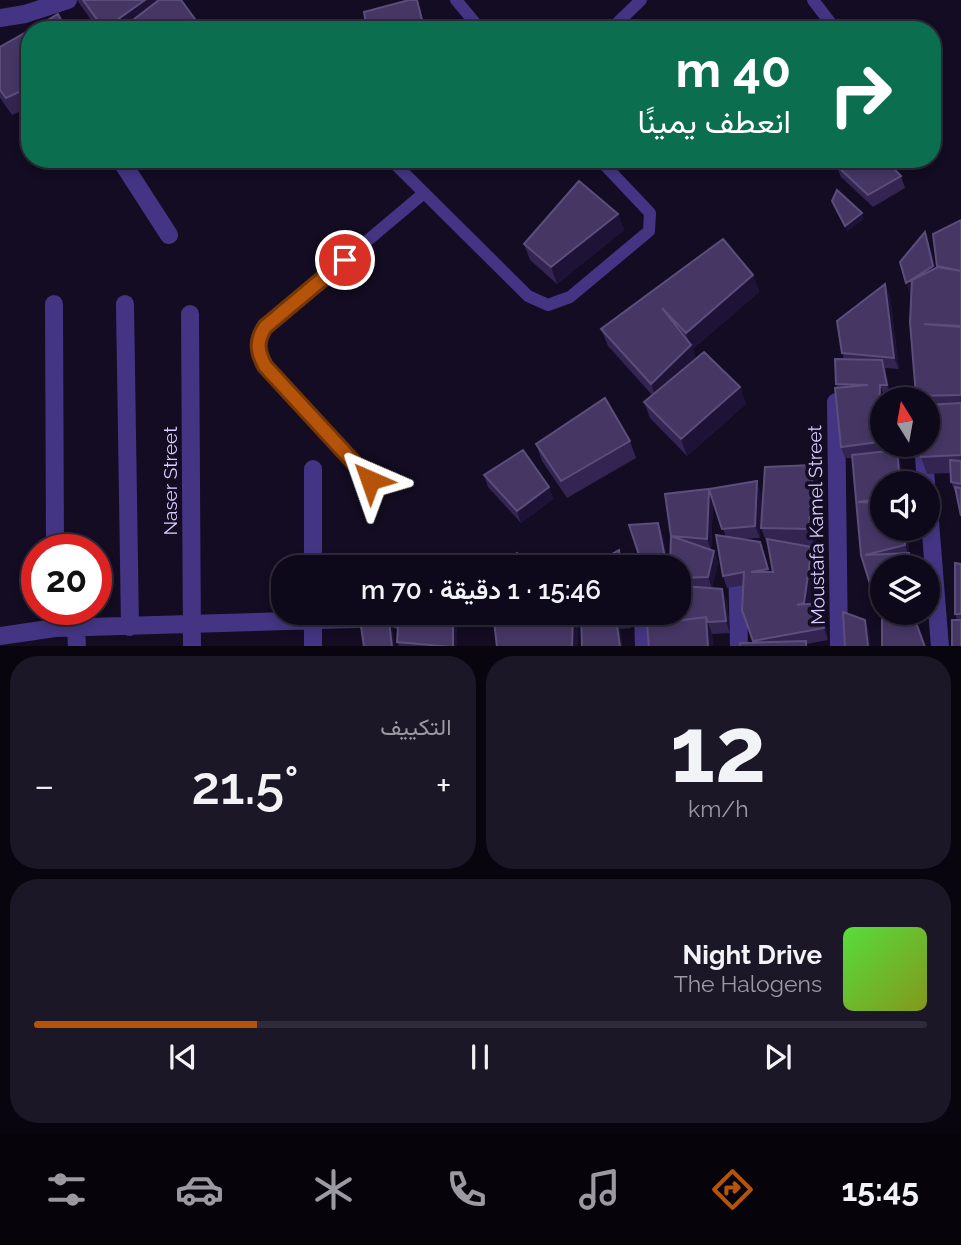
<!DOCTYPE html>
<html lang="ar">
<meta charset="utf-8">
<style>
body{margin:0;font-family:Raleway,Vazirmatn,sans-serif;background:#1c1727;color:#f1f3f6;direction:rtl;height:100vh;display:flex;flex-direction:column;font-size:26px;white-space:nowrap}
*{box-sizing:border-box;margin:0}
p{font-size:23px;color:#9b9aa2}
.icon{flex:none;width:38px;height:38px;fill:none;stroke:currentColor;stroke-width:2;stroke-linecap:round;stroke-linejoin:round}
.map{position:relative;height:646px;overflow:hidden;direction:ltr}
.details{display:flex;flex-direction:column;gap:10px;padding:10px;background:#08050e;flex:1}
.details>*{flex:none}
.hud{position:absolute;left:21px;top:21px;width:920px;height:147px;border-radius:28px;box-shadow:0 4px 10px #0003,0 0 0 2px #2e2a39;direction:rtl;background:#0b6e4f;color:#fff;overflow:hidden}
.needle{width:46px;rotate:349deg}
.fabs{position:absolute;left:870px;top:387px;display:grid;gap:14px}
.fabs a{display:grid;place-items:center;width:70px;height:70px;border-radius:50%;background:#0e091a;box-shadow:0 4px 10px #0003,0 0 0 2px #2e2a39;font-size:35px}
.speed{position:absolute;left:21px;top:534px;display:flex;gap:14px;font-size:35px;font-weight:700;text-align:center}
.speed>*{display:grid;place-content:center;width:91px;height:91px;border-radius:50%;background:#0e091a;box-shadow:0 4px 10px #0003,0 0 0 2px #2e2a39;line-height:1}
.speed .limit{border:10px solid #d22;background:#fff;color:#111}
.pin{position:absolute;display:grid;place-items:center;width:60px;height:60px;color:#fff;margin:-30px;border:4px solid #fff;border-radius:50%;box-shadow:0 2px 7px #0007}
.me{position:absolute;width:77px;margin:-38px;rotate:317deg;stroke-linejoin:round;filter:drop-shadow(0 0 5px #0008)}
.turn{display:flex;align-items:center;gap:24px;height:147px;padding:0 35px;font-size:32px}
.turn .icon{width:91px;height:91px;stroke-width:2.5}
.turn b{display:block;font-size:49px;line-height:60px}
.big{font-size:52px;font-weight:600;line-height:1.1}
.details .card{flex:1;display:flex;flex-direction:column;justify-content:center;gap:10px;min-width:0;padding:0 24px;border-radius:28px;background:#1c1727}
.details .dial{align-items:center;gap:0}
.dial b{font-size:91px;line-height:1}
.song{display:flex;align-items:center;gap:21px}
.cover{width:84px;height:84px;border-radius:10px;background:linear-gradient(135deg,hsl(110 70% 55%),hsl(70 70% 35%))}
.played{height:7px;border-radius:4px;background:linear-gradient(90deg,#b45309 25%,#2e2a39 25%)}
.keys{display:flex;justify-content:space-around;direction:ltr}
.heat{display:flex;justify-content:space-between;align-items:center;font-size:38px;direction:ltr}
.details .tiles{flex:1;display:grid;gap:10px;grid-template-columns:1fr 1fr}
.card:last-child{grid-column:span 2}
.trip{position:absolute;left:271px;top:555px;width:420px;height:70px;border-radius:28px;background:#0e091a;box-shadow:0 4px 10px #0003,0 0 0 2px #2e2a39;font-weight:600;line-height:70px;text-align:center;direction:rtl}
.tab-bar{display:flex;height:112px;justify-content:space-around;align-items:center;background:#06040a;color:#9b9aa2}
.tab-bar .icon{width:49px;height:49px}
.tab-bar .on{color:#b45309}
.tab-bar b{font-size:32px;color:#f1f3f6}
.map>svg:first-child{display:block}
.lines{fill:none;stroke-linecap:round;stroke-linejoin:round}
.lane{stroke:#433583;stroke-width:12}
.street{stroke:#433583;stroke-width:18}
.wall{fill:#332451}
.shaded-wall{fill:#1e1336}
.building{fill:#453664;stroke:#5c4e7c;stroke-width:2}
.route-casing{stroke:#753606;stroke-width:18}
.route{stroke:#b45309;stroke-width:12}
.labels{text-anchor:middle;stroke-width:7;stroke-linejoin:round;paint-order:stroke}
.street-label{font-size:19px;fill:#dacdff;stroke:#130c22}
</style>
<div class="map">
<svg width="961" height="647" viewBox="0 0 961 647">
<rect width="100%" height="100%" fill="#130c22"/>
<g class="lines">
<path class="lane" d="M456 0 481 30
M813 0 836 30
M610 30 641 0
M390 159 528 296 548 305 570 297 649 231 650 213 599 159
M370 479 265 366C257 351 256 341 265 327L424 193"/>
<path class="street" d="M0 18 25 14 68 0
M120 159 169 235
M54 304 55 550
M125 304 130 627
M190 314 192 647
M836 402 839 647
M923 444 926 483
M313 469V567
M928 496 940 647
M737 562 739 647
M313 612V647
M643 612 644 647
M76 628 77 647
M0 636 55 628 388 618C406 619 419 628 420 647"/>
</g>
<path class="wall" d="M77 0H181L203 30H98Z
M417 0 426 30H367Z
M30 30V107L12 115 0 98V47Z
M836 165 901 176 905 188 873 207 841 177Z
M618 214 624 230 557 284 530 260 524 244Z
M961 220V516L956 494 951 482V473L927 474 921 457 928 444V399H917L916 396 911 295H910L929 243 935 268 938 267 933 234Z
M753 275 759 292 693 349 696 359 740 387 746 404 687 456 650 418 644 402 652 395 608 346 601 329Z
M890 296 899 369 885 368 891 397H885V399H882V452L901 462 882 483V528H909V554L913 565 882 567V615H880L876 603 852 458H845L841 447 837 388 836 384 844 359 842 353Z
M630 441 636 458 567 498 542 461 536 444Z
M484 475 549 487 553 499 521 523 488 487Z
M819 481 815 546H805L812 547 817 559 810 604 819 603 824 615 828 640 807 644 753 643 744 585 727 588 723 576 726 537 713 502 711 550 714 551 718 563 712 588 727 601 730 633 712 634 713 647H649L673 621H676L682 590H679V567L671 536 665 494 761 493 760 538 741 539 764 554 769 572H773L768 544H767L761 528Z
M961 564V647L957 620 955 614Z
M581 612H629L631 628 620 629Z
M397 642 457 647H399Z"/>
<path class="shaded-wall" d="M145 0H175L132 30H104V29Z
M417 0 426 30 422 20Z
M862 213 864 219 847 232 845 226Z
M618 214 624 230 557 284 551 267Z
M925 232 929 243 937 278 910 295 906 283Z
M753 275 759 292 693 349 697 362 657 401 651 384 690 346 686 333Z
M885 284 890 296 899 369 894 358Z
M882 360 886 372 891 397 887 385Z
M880 385 885 397V399H882V454L878 442Z
M740 387 746 404 687 456 681 439Z
M897 450 901 462 903 483H900Z
M813 465 819 481 815 546 809 529Z
M757 481 761 493 760 538 755 526Z
M549 487 553 499 521 523 517 511Z
M709 489 713 501 711 550 707 539Z
M658 523 663 535 669 567H667Z
M905 528H909V554L913 567H910L909 556 905 545Z
M812 547 817 559 809 615 804 603Z
M619 550 624 561V567H621Z
M714 551 718 563 712 589 708 577Z
M722 589 727 601 730 633 726 621Z
M819 603 824 615 828 640 824 628Z
M388 612H391L395 647H392Z
M453 612H457V647H453Z
M573 612H579L578 647H572Z
M626 612H629L631 628 626 616Z
M671 612H674L672 638 669 632Z
M616 617 620 629 623 647H620Z
M706 617 712 634 713 647H708Z
M865 620 869 631 871 647H868Z"/>
<path class="building" d="M83 0H145L104 29Z
M159 0H181L203 30H120Z
M409 0H417L422 20 367 30 364 12Z
M58 14 66 30H31Z
M30 30V87L6 98 0 90V47Z
M844 159H885L901 176 868 195 836 165Z
M579 181 618 214 551 267 524 244Z
M837 190 862 213 845 226 832 201Z
M961 220V271L937 266 933 234Z
M925 232 933 266 906 283 900 262Z
M723 239 753 275 686 333 662 308 691 345 651 384 601 329Z
M938 267 961 271V326L924 324 961 327V395L916 396 910 322 912 280Z
M885 284 894 358 842 353 837 321Z
M704 352 740 387 681 439 644 402Z
M835 359 882 360 887 385H880L878 442 841 447 835 388 868 385 836 384Z
M605 398 630 441 561 481 536 444Z
M961 403V455L921 457 920 444H928V405Z
M523 450 549 487 517 511 484 475Z
M897 450 900 483H882V498L858 502 882 503V528H905V545L865 555 909 553 910 567H882V602L876 603 861 555 852 455Z
M950 460 961 461V484L951 482Z
M813 465 809 529 761 528 765 467Z
M757 481 755 526 722 529 709 489Z
M955 487 961 488V516Z
M709 489 707 539 671 536 714 551 708 577 679 578V567H670L671 536 665 494Z
M658 523 667 567H643L629 525Z
M716 535 760 542 768 569 751 572H773L767 539 812 547 804 603 797 605 819 603 824 628 753 641 742 610 744 572 723 576Z
M619 550 621 567H589Z
M517 553 525 567H493Z
M955 563 961 564V614H955Z
M683 586 722 589 726 621 708 622 706 617 676 621 677 612H679V605Z
M359 612H388L392 647H364Z
M399 612H453V647L397 642Z
M493 612H573L572 647H497Z
M581 612H626V616L616 617 620 647H582Z
M652 612H671L670 621 651 623Z
M843 612 865 620 868 647H845Z
M882 612H912L925 647H882Z
M706 617 708 647H649L647 624Z
M952 620H961V647H952Z
M806 641V647H740V643Z"/>
<g class="lines">
<g class="route-casing">
<path id="route" d="M345 260 265 327C256 341 257 351 265 366L370 480"/>
</g>
<use href="#route" class="route"/>
</g>
<g class="labels">
<g class="street-label">
<text transform="translate(170 481) rotate(-90)" y="7">Naser Street</text>
<text transform="translate(816 525) rotate(-91)" y="7">Moustafa Kamel Street</text>
</g>
</g>
</svg>
<div class="fabs">
<a><svg class="needle" viewBox="-14 -14 28 28"><path d="M0-13l5 13h-10z" fill="#e53935"/><path d="M0 13l5-13h-10z" fill="#9b9aa2"/></svg></a>
<a><svg class="icon" aria-label="sound" viewBox="0 0 24 24"><path d="M4 9h4l5-4v14l-5-4H4zM17 9q2 3 0 6"/></svg></a>
<a><svg class="icon" aria-label="layers" viewBox="0 0 24 24"><path d="M12 4l9 5-9 5-9-5zM3 14l9 5 9-5"/></svg></a>
</div>
<div class="speed"><div class="limit">20</div></div>
<div class="pin" style="left:345px;top:260px;background:#d93025"><svg class="icon" aria-label="arrive" viewBox="0 0 24 24"><path d="M6 21V4h12l-3 4 3 4H6"/></svg></div>
<svg class="me" style="left:370px;top:480px" viewBox="-20 -20 40 40"><path d="M0-17L14 15 0 8-14 15z" fill="#b45309" stroke="#fff" stroke-width="4"/></svg>
<div class="trip">15:46 · 1 دقيقة · 70 m</div>
<div class="hud">
<div class="turn"><svg class="icon" aria-label="right" viewBox="0 0 24 24"><path d="M7 20v-9h11M14 6l5 5-5 5"/></svg><div><b>40 m</b>انعطف يمينًا</div></div>
</div>
</div>
<section class="details">
<div class="tiles">
<div class="card dial"><b>12</b><p>km/h</p></div>
<div class="card"><p>التكييف</p>
<div class="heat"><a>−</a><b class="big">21.5°</b><a>+</a></div>
</div>
<div class="card">
<div class="song"><i class="cover"></i><div><b>Night Drive</b><p>The Halogens</p></div></div>
<div class="played"></div>
<div class="keys"><svg class="icon" aria-label="previous" viewBox="0 0 24 24"><path d="M18 5L8 12l10 7zM5 5v14"/></svg><svg class="icon" aria-label="pause" viewBox="0 0 24 24"><path d="M8 5v14M16 5v14"/></svg><svg class="icon" aria-label="next" viewBox="0 0 24 24"><path d="M6 5l10 7-10 7zM19 5v14"/></svg></div>
</div>
</div>
</section>
<nav class="tab-bar">
<b>15:45</b>
<svg class="icon on" aria-label="directions" viewBox="0 0 24 24"><path d="M12 3l9 9-9 9-9-9zM9 14v-3h6M13 9l2 2-2 2"/></svg>
<svg class="icon" aria-label="music" viewBox="0 0 24 24"><path d="M9 18V5l10-2v13"/><circle cx="6" cy="18" r="3"/><circle cx="16" cy="16" r="3"/></svg>
<svg class="icon" aria-label="phone" viewBox="0 0 24 24"><path d="M5 4h4l2 5-3 2q2 4 5 5l2-3 5 2v4C11 20 4 13 5 4z"/></svg>
<svg class="icon" aria-label="climate" viewBox="0 0 24 24"><path d="M12 3v18M4 7l16 10M4 17L20 7"/></svg>
<svg class="icon" aria-label="car" viewBox="0 0 24 24"><path d="M5 17H2v-5l4-1 3-4h7l3 4 3 1v5h-3M9 17h6M6 11h13"/><circle cx="7" cy="17" r="2"/><circle cx="17" cy="17" r="2"/></svg>
<svg class="icon" aria-label="filters" viewBox="0 0 24 24"><path d="M4 7h16M4 17h16"/><circle cx="9" cy="7" r="2"/><circle cx="15" cy="17" r="2"/></svg>
</nav>
